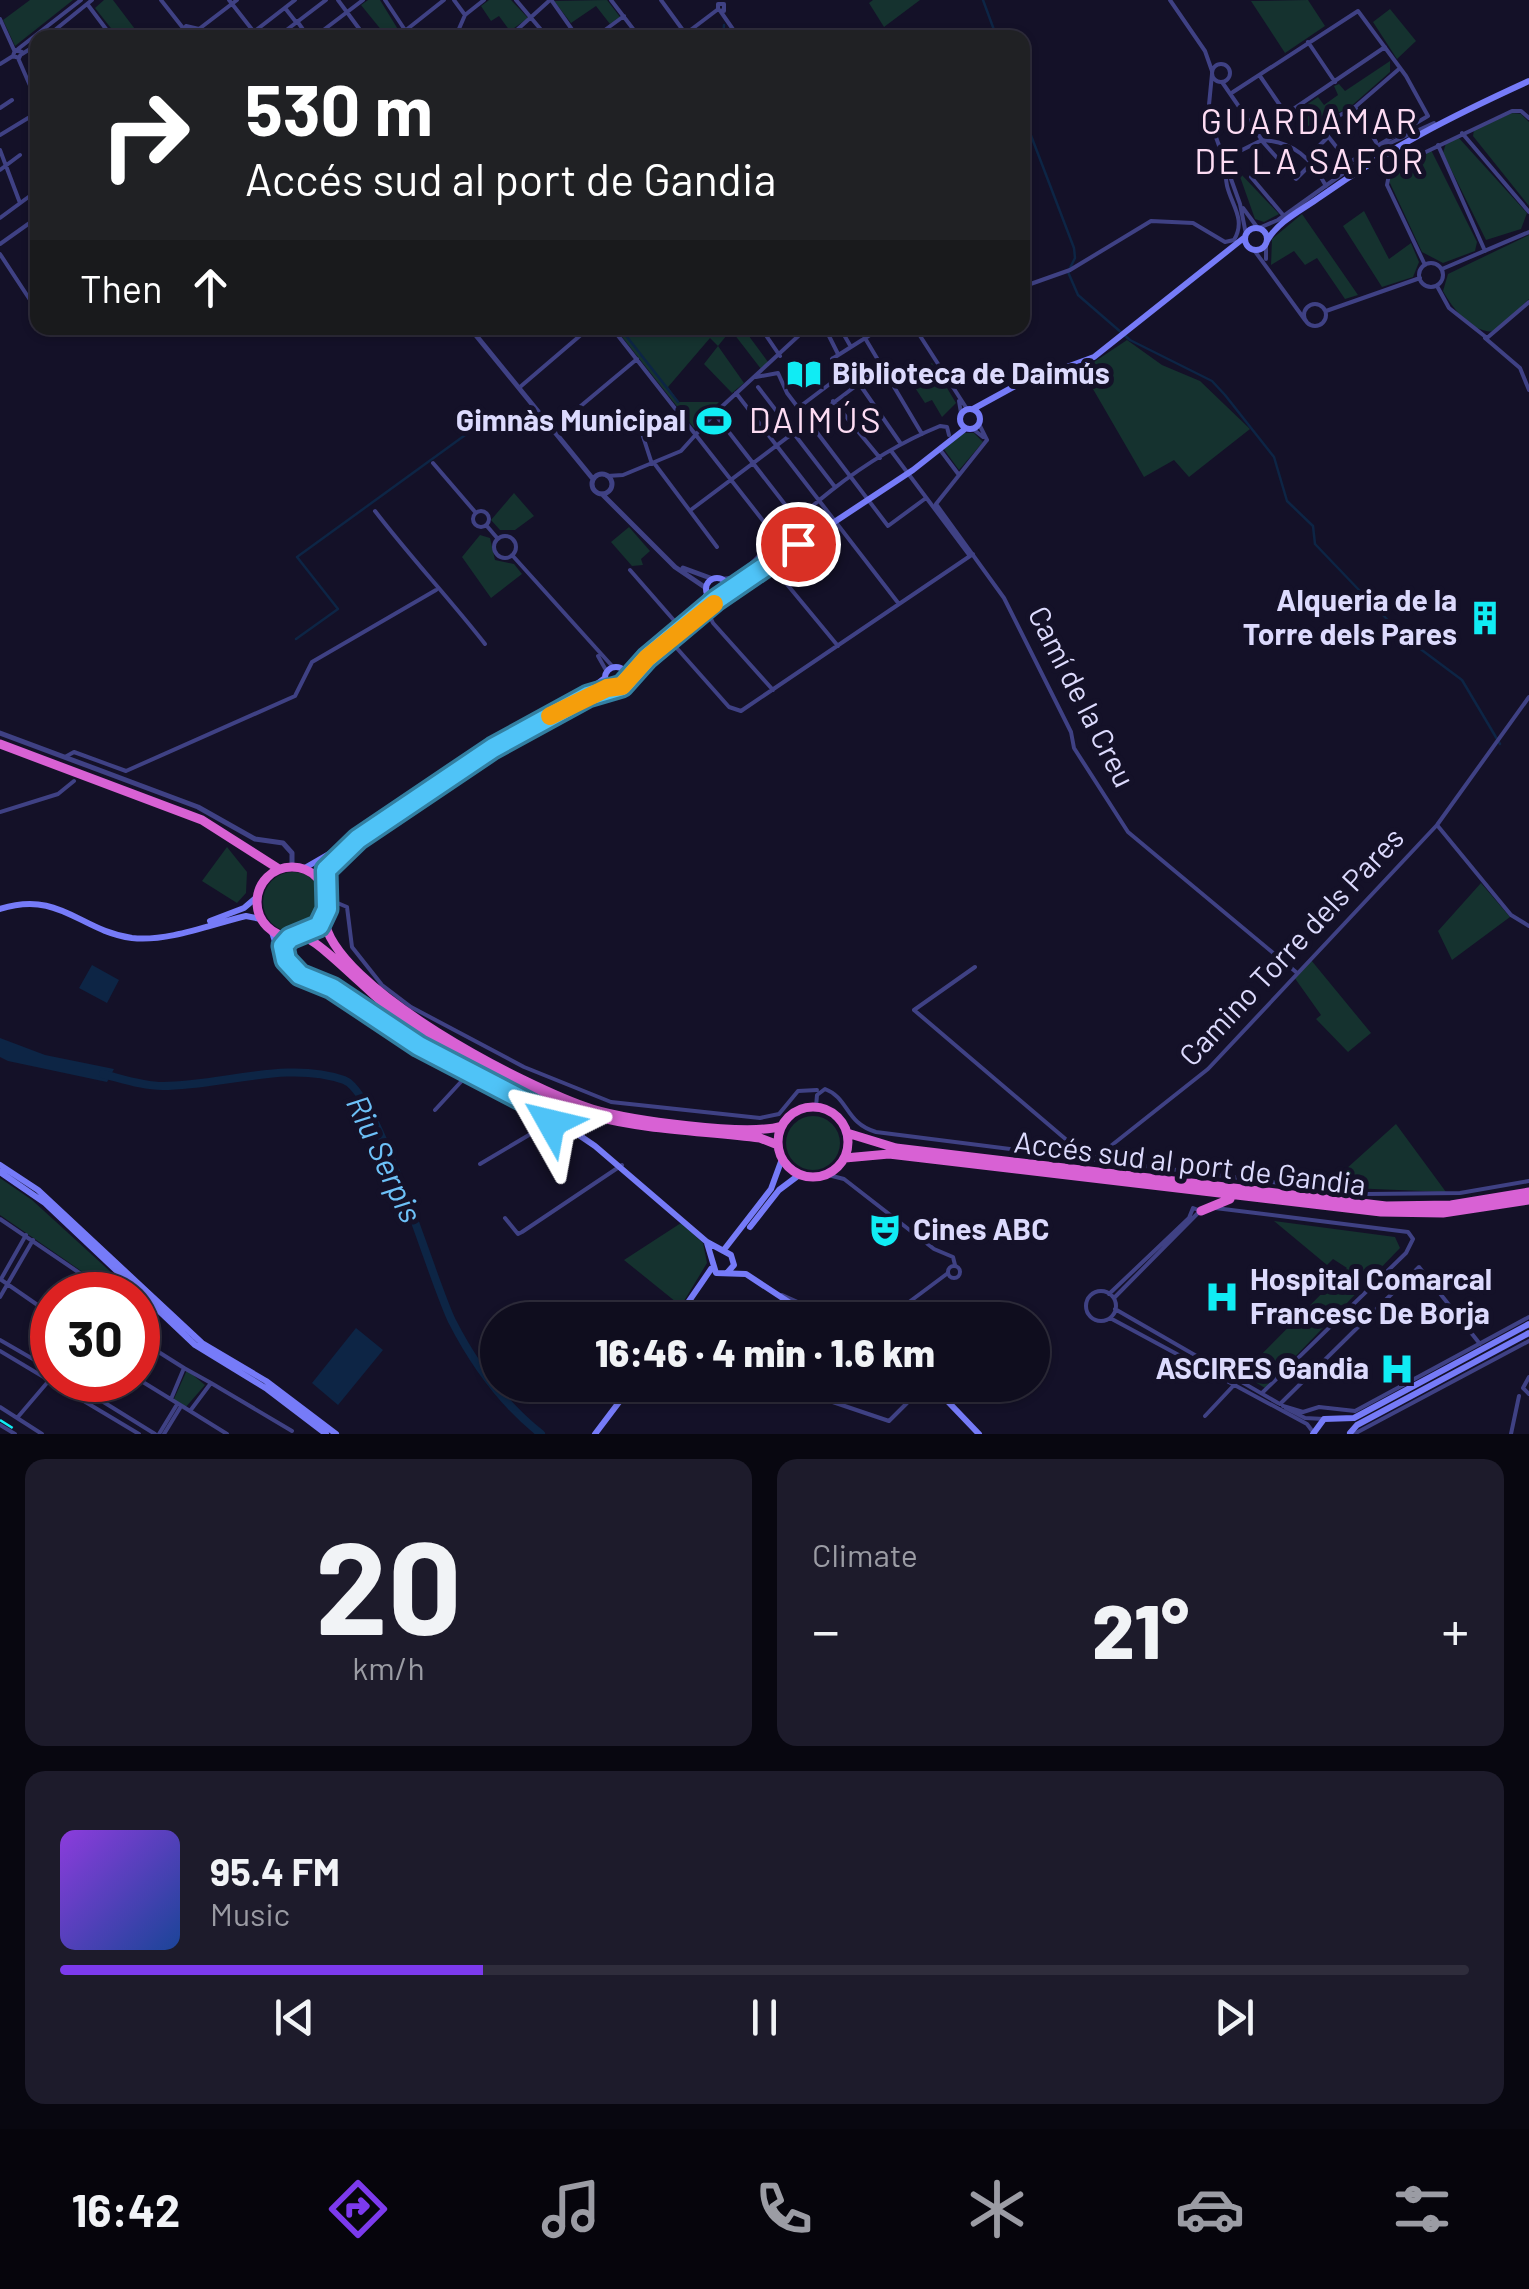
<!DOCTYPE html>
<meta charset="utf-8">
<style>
body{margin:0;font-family:Barlow,sans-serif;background:#1d1b2b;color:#f1f3f6;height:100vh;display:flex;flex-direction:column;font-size:38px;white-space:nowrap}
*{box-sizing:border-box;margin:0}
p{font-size:32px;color:#9b9ca4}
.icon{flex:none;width:55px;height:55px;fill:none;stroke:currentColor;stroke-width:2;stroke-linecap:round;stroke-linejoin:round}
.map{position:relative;height:1434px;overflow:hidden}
.details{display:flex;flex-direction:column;gap:25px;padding:25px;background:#080710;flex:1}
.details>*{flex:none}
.guide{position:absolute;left:30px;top:30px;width:1000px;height:305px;border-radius:20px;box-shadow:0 2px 8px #0004,0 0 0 2px #2f2d3c;background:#202124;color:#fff;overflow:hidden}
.speed{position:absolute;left:30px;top:1272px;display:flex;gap:20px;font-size:50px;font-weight:700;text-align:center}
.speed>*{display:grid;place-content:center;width:130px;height:130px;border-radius:50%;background:#0f0d1e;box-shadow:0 2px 8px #0004,0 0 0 2px #2f2d3c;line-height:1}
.speed .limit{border:15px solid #d22;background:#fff;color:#111}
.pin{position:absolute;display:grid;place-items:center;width:85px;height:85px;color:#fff;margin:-42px;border:5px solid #fff;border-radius:50%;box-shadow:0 2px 10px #0007}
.me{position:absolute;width:110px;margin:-55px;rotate:307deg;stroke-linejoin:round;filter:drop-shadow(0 0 8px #0008)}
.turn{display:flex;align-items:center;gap:35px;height:210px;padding:0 50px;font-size:45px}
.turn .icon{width:130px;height:130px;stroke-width:2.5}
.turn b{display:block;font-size:70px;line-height:85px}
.then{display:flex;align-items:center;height:95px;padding:0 50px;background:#0003;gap:20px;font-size:38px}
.big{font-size:75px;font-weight:800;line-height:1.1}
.details .card{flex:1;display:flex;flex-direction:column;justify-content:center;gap:15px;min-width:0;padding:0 35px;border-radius:20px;background:#1d1b2b}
.details .dial{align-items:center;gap:0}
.dial b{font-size:130px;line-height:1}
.song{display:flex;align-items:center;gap:30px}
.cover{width:120px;height:120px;border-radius:15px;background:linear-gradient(135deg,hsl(270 70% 55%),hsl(220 70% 35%))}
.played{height:10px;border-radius:5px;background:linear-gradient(90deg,#7c3aed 30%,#2f2d3c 30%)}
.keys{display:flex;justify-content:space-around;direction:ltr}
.heat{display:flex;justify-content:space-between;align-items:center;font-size:55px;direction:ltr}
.details .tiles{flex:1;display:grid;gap:25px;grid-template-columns:1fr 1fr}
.card:last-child{grid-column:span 2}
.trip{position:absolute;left:480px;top:1302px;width:570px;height:100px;border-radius:50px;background:#0f0d1e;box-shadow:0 2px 8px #0004,0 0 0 2px #2f2d3c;font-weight:800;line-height:100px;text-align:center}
.menu{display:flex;height:160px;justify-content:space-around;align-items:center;background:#06050c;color:#9b9ca4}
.menu .icon{width:70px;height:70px}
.menu .active{color:#7c3aed}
.menu b{font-size:45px;color:#f1f3f6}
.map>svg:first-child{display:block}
.green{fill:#15322f}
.water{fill:#0d2545}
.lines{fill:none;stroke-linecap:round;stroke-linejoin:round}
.stream{stroke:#0d2545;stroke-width:2.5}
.river{stroke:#0d2545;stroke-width:8}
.minor{stroke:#3f4184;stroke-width:4}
.tertiary{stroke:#3f4184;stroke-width:5}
.secondary{stroke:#767bf8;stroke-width:6}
.trunk{stroke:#d861d4;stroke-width:9}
.rail{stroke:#10ecf4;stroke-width:2.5;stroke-dasharray:15 12;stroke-linecap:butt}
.route-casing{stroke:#337fa1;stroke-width:25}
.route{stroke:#4fc3f7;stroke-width:18}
.slow{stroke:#f59e0b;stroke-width:18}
.labels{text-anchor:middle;stroke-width:10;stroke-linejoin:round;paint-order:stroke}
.poi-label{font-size:30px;font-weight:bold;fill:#dcdafd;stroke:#141128;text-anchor:start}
.street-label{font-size:30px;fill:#dcdafd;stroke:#141128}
.water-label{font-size:32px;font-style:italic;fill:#6dc1f8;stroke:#141128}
.quarter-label{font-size:35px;letter-spacing:2.5px;fill:#fddcf3;stroke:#141128}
</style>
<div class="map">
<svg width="1529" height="1434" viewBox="0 0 1529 1434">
<rect width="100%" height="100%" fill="#141128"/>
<path class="green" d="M30 0H73L15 46 3 20Z
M104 0H113L141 37H118L95 8Z
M368 0H380L399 31 387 37 361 5Z
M489 0H511L528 18 510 31 499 16 491 21 481 6Z
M607 0 620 17 610 24 596 6 571 23 554 1Z
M873 0H920L884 27 869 3Z
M1308 0 1325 26 1285 53 1251 1Z
M1390 9 1416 41 1397 59 1373 22Z
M1390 61V72L1349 108 1308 126 1299 110 1318 97 1324 105 1338 95 1334 86 1339 84 1345 91Z
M1512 113 1521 114 1529 122V206L1473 136 1474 130Z
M1458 137 1527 213 1521 229 1486 240 1443 153 1446 143Z
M1431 150 1477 242 1475 251 1443 263 1422 252 1389 181 1395 168Z
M1238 171 1240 173 1279 214 1264 222 1255 219Z
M1364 211 1389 259 1411 243 1419 262 1413 277 1382 287 1343 226Z
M1302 214 1358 295 1345 299 1317 258 1305 265 1294 251 1271 265 1272 239Z
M1529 235V299L1496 331C1473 335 1453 309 1443 291L1448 274Z
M615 328H743L768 362 761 369 731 330 718 346 744 383 732 393 704 364 718 346 710 338 668 387 679 402H719L694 428Z
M1127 340 1162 365 1200 381 1250 429 1189 477 1174 460 1144 477 1082 370Z
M932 363 956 403 942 417 932 400 925 403 908 377Z
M964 433H974L983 442 959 470 943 448Z
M514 493 534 516 515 530H500L491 520Z
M629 527 650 551 641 559 643 565 632 566 611 542Z
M480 535 490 538 495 560 514 564 522 574 491 598 462 557Z
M227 847 247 872 246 893 237 903 202 881Z
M263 902a30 30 0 1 1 60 0a30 30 0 1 1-60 0Z
M1481 883 1510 917 1452 960 1438 931Z
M1311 960 1371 1033 1348 1052 1316 1019 1321 1015 1294 977Z
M786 1143a27 27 0 1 1 54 0a27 27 0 1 1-54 0Z
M1396 1124 1446 1192 1326 1187Z
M0 1178 32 1200 136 1295H116L0 1215Z
M1274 1221 1395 1237 1400 1248 1265 1388 1242 1374 1347 1268 1333 1259 1327 1265Z
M681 1223 703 1243 707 1263 681 1306 624 1260Z
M187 1370 205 1385 185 1408 173 1401Z"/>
<path class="water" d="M92 965 119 980 107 1003 79 988Z
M0 1038 45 1055 114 1069 107 1082 8 1061 0 1057Z
M356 1328 383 1350 338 1405 312 1383Z"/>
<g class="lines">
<path class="stream" d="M983 0 997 38
M723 38 724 25
M1022 112 1074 248 1075 258 1068 272 1078 295 1130 340 1212 381 1225 395 1274 457 1287 501 1313 526 1315 544 1403 636 1462 680 1500 744
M620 328 678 402
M573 335 577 328
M296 639 338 609 297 557 479 425"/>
<path class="river" d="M103 1074C123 1079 143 1086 163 1086 222 1086 287 1060 344 1080 378 1092 432 1281 452 1321 474 1364 503 1404 541 1434"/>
<path class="minor" d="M161 0 183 28
M229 0 254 32
M338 0 366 38
M385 0 405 30
M454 0 465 15
M516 0 548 38
M611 0 640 38
M661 0 685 33
M1170 0 1205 51 1212 71
M552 1 578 38
M718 4H724V11L718 10Z
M88 5 112 37
M285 8 296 22
M721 12 739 38
M0 19 14 50
M297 21 309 38
M199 29 237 0
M45 38 92 0
M178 38 186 26 199 29
M246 38 295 0
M276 38 326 0
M313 38 363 0
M396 38 444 0
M455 38 465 15 484 0
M508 38 550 0
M594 38 624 16
M680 38 717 10
M1308 42 1335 82
M18 49 81 0
M22 54 38 44
M18 58 38 104
M1212 73a9 9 0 1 1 18 0a9 9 0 1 1-18 0Z
M0 64 13 56 19 58 22 52 15 50 13 56
M1212 74 1208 115 1240 204 1246 234
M1260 76 1286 114 1385 47
M1222 82 1262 140
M1233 92 1358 11 1406 76 1428 116 1348 163
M1355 107 1376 142
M0 108 12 100
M1462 133 1529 212
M0 135 38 112
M1262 140C1294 142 1311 158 1326 186
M1262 141 1296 179 1312 163
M1438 145 1485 251
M0 150 20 203
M1307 158 1327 138
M1224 159 1262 140
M1349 163 1320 126 1355 107 1399 69
M0 170 20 155
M1251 177 1284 216
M1243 208 1257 227
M0 218 38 190
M1259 228 1278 220 1377 149 1434 123
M0 244 38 217
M1254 250 1305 320
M0 254 38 312
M1266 259V243
M1419 275a12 12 0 1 1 24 0a12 12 0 1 1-24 0Z
M1425 265 1387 185 1390 169 1512 111H1521L1529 118
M1442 269 1529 232
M1437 286 1449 308 1487 338 1529 302
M1022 287 1070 270 1151 221 1193 223 1225 242 1234 240C1250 213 1220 197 1227 167
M1304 315a11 11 0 1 1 22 0a11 11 0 1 1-22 0Z
M1326 311 1420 278
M47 328 50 332 57 328
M612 328 775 536
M761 328 780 356
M825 328 838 354
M840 328 851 347
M859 328 922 434
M915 328 967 409
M1485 338 1520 368 1529 390
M833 358 851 387
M832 359 881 328
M756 377 778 373 787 393 888 526 926 498
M858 382 901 444
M520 387 589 328
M758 387 835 487
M736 393 899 604
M833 401 880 458
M959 401 961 413
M798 408 843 374
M714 413 794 516
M636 415 652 464
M979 424 987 440
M558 425 637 359
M973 429 983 437
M941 451 959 475
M892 452 970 556
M433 463 476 513
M654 463 717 547
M607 476 623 475 681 451 717 411 807 328
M936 504 1004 598 1071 732 1074 748 1128 832 1296 972
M936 504 987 440
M692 509 881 367
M375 511C411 558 449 598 485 644
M473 519a8 8 0 1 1 16 0a8 8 0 1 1-16 0Z
M486 525 498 539
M494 547a11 11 0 1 1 22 0a11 11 0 1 1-22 0Z
M512 555 613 667
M771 565 838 646
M630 570 678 625
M721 579 738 577C798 515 859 459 940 426L947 427 949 435
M707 610 713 623 773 690
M674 645 729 707 741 711 973 554
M598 656 607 672
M65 757 74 752 126 771 295 696 312 662 436 590
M0 812 58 794 74 781
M1437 825 1511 915 1529 926
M328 899 347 907 352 947 382 985 411 1007 524 1067 611 1102 760 1118 779 1114 798 1091 817 1090
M975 967 914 1010 1089 1159
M816 1107 817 1095 825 1089C849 1098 845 1123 876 1132L1367 1194 1460 1193 1529 1181
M435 1110 470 1072
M1093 1160 1208 1069 1437 825 1529 697
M480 1164 556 1119
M828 1175 844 1179 934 1249 953 1257 955 1265
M1215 1208 1408 1232 1413 1239 1406 1253 1262 1393
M505 1218 518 1234 522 1232 622 1165
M0 1219 112 1295
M948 1272a6 6 0 1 1 12 0a6 6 0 1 1-12 0Z
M0 1279 52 1315
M1 1279 26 1235
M1086 1306a15 15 0 1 1 30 0a15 15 0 1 1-30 0Z
M1109 1294 1189 1218 1193 1208 1201 1211
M782 1295 800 1303
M0 1297 33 1240
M1114 1298 1198 1213
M811 1309 829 1320
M1115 1309 1278 1403
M1110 1318 1307 1424 1313 1432
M593 1320 606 1314 617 1320
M885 1320 948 1273
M138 1339 184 1368
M0 1340 52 1370
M0 1351 139 1434
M1529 1377 1523 1388 1529 1394
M138 1379 190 1411 211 1383 184 1368 171 1399
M68 1380 155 1434
M211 1383 292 1431
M815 1385 812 1395 889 1421 907 1403 909 1388
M1280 1404 1419 1267 1480 1344
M1283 1406 1303 1412 1319 1407 1355 1411 1529 1317
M0 1407 42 1434
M1286 1408 1305 1418 1324 1419
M190 1411 227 1434
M1205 1416 1235 1384
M17 1418 52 1377
M0 1425 15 1434
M159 1434 176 1406
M164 1434 180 1408
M1354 1434 1529 1341
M1511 1434 1519 1396"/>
<path class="tertiary" d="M470 328 593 479
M592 484a10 10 0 1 1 20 0a10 10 0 1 1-20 0Z
M602 494 675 567 706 588
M683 568 713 579
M0 733 198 807 255 839 283 843 292 853V866"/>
<path class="secondary" d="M1245 239a11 11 0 1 1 22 0a11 11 0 1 1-22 0Z
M1267 241C1278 221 1302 210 1320 197 1391 147 1450 117 1529 81
M960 419a10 10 0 1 1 20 0a10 10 0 1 1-20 0Z
M973 409 1015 386 1094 357 1245 237
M706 589a11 11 0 1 1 22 0a11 11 0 1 1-22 0Z
M727 593 913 470 965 429
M693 618 707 594
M605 678a11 11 0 1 1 22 0a11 11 0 1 1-22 0Z
M627 677 716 600
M584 694 605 678
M303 869 398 814 515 734 610 687
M323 883 329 865 350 845
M0 909C60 890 80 931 132 938 168 942 212 924 246 916L261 919
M210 921 244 908 258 896
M272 932 279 954
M290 938 283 950 300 975 332 988 419 1047 542 1110 595 1146 707 1242 731 1255 734 1265 727 1273
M0 1165 38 1190 202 1343 266 1381 336 1434
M0 1172 45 1203 195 1345 267 1389 326 1434
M750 1227 779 1190 799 1175
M707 1243 716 1273 746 1274 816 1320
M723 1251 771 1189 782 1159
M676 1320 711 1269
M907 1385 916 1390 926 1385
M932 1385 979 1434
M1350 1433 1357 1425 1529 1333
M595 1434 632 1385
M1313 1434 1324 1419 1354 1418 1529 1324"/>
<path class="trunk" d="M0 744 202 820 279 869
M257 902a35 35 0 1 1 70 0a35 35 0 1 1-70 0Z
M324 918C332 988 529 1089 592 1109 629 1120 747 1137 782 1126
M302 936C322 941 381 1006 408 1023 453 1052 542 1102 593 1116 646 1130 705 1131 760 1138L778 1145
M778 1142a35 35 0 1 1 70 0a35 35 0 1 1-70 0Z
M847 1133 896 1148 1386 1206 1451 1205 1529 1192
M845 1158 889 1154 1381 1212 1443 1213 1529 1200
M1201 1211 1230 1199"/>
<path class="rail" d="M0 1420 22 1434"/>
</g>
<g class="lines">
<g class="route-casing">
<path id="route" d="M551 1123 556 1119 542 1110 419 1046 332 988 300 975 286 960 283 946 290 938 319 926 327 909 326 870 358 839 493 748 588 696 622 686 647 658 716 600 798 544"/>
</g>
<use href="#route" class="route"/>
<path class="slow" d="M550 716 607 688 622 686 647 658 714 604"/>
</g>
<defs>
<g id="library-bare" transform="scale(2.7)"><path d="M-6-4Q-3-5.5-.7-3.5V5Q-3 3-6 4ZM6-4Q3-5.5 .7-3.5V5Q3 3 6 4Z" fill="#10ecf4" stroke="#141128" stroke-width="2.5" paint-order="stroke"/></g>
<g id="stadium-bare" transform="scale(2.7)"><path d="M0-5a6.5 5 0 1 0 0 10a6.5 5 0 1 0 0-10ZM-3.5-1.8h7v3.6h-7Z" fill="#10ecf4" stroke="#141128" stroke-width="2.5" paint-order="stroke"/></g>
<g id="building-bare" transform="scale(2.7)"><path d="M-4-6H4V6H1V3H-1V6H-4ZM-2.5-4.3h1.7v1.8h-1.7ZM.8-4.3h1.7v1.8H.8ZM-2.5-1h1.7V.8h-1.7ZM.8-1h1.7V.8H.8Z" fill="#10ecf4" stroke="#141128" stroke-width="2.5" paint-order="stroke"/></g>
<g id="theatre-bare" transform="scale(2.7)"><path d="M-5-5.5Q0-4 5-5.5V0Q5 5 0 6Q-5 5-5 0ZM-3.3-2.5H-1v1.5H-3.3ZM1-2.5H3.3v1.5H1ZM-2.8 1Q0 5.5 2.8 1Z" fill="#10ecf4" stroke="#141128" stroke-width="2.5" paint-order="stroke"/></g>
<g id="hospital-bare" transform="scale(2.7)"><path d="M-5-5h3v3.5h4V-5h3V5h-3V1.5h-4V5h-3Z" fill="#10ecf4" stroke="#141128" stroke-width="2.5" paint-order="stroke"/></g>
</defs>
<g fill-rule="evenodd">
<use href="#library-bare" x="804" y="374"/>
<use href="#stadium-bare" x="714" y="421"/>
<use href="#building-bare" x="1485" y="618"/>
<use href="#theatre-bare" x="885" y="1230"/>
<use href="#hospital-bare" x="1222" y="1297"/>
<use href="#hospital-bare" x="1397" y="1369"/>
</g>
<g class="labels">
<g class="poi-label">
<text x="832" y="384">Biblioteca de Daimús</text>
<text x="686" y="431" text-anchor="end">Gimnàs Municipal</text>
<text x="1457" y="611" text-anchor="end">Alqueria de la<tspan x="1457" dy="34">Torre dels Pares</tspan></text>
<text x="913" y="1240">Cines ABC</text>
<text x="1250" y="1290">Hospital Comarcal<tspan x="1250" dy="34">Francesc De Borja</tspan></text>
<text x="1369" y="1379" text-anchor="end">ASCIRES Gandia</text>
</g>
<g class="street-label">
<text transform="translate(1081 697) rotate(63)" y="10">Camí de la Creu</text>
<text transform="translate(1292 947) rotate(-47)" y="10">Camino Torre dels Pares</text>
<text transform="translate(1190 1164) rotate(7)" y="10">Accés sud al port de Gandia</text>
</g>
<g class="water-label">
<text transform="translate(384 1159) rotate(65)" y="11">Riu Serpis</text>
</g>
<g class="quarter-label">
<text x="1310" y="134">GUARDAMAR<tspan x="1310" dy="40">DE LA SAFOR</tspan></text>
<text x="816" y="433">DAIMÚS</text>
</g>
</g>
</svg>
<div class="speed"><div class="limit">30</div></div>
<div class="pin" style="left:798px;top:544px;background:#d93025"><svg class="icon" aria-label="arrive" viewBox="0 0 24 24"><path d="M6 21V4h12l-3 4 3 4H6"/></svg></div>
<svg class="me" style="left:551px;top:1123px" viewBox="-20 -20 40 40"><path d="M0-17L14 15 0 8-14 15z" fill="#4fc3f7" stroke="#fff" stroke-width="4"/></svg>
<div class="trip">16:46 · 4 min · 1.6 km</div>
<div class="guide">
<div class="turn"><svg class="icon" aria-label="right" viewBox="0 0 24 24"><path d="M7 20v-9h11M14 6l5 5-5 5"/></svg><div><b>530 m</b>Accés sud al port de Gandia</div></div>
<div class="then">Then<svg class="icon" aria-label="ahead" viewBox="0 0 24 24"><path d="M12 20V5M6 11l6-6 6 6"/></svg></div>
</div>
</div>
<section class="details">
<div class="tiles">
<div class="card dial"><b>20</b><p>km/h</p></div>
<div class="card"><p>Climate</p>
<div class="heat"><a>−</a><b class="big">21°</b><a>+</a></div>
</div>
<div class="card">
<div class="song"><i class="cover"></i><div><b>95.4 FM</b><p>Music</p></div></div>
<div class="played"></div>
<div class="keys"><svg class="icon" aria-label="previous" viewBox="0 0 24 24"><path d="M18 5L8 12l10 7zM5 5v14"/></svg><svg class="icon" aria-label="pause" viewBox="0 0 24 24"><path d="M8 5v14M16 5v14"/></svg><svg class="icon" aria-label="next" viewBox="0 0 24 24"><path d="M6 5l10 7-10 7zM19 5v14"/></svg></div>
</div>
</div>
</section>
<nav class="menu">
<b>16:42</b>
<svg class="icon active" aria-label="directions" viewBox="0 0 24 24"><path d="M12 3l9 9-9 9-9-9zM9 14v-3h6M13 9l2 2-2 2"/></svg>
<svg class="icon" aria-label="music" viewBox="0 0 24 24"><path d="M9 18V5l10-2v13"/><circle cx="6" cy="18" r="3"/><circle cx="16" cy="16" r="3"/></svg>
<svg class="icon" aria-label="phone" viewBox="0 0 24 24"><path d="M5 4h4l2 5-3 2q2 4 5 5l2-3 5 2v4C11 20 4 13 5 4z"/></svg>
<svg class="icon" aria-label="climate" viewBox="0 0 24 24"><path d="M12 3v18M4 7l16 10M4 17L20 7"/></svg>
<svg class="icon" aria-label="car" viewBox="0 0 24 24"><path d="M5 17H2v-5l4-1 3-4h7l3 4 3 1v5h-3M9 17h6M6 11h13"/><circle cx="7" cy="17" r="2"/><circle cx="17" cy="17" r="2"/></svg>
<svg class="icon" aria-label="filters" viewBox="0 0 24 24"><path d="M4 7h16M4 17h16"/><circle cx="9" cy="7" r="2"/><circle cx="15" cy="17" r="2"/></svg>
</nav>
